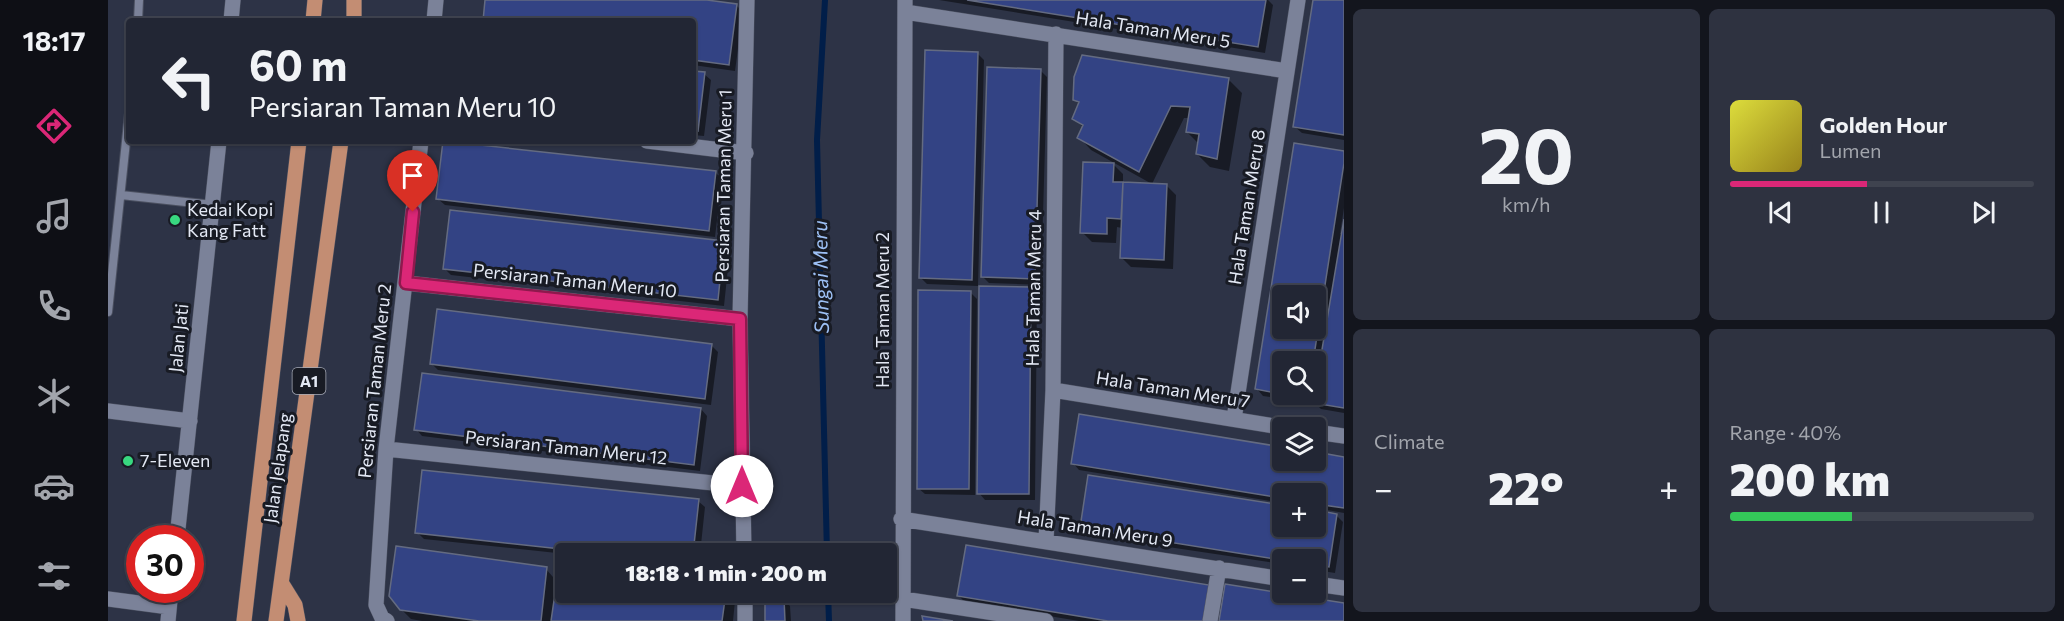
<!DOCTYPE html>
<meta charset="utf-8">
<style>
body{margin:0;font-family:Commissioner,sans-serif;background:#2e3240;color:#f1f3f6;height:100vh;display:flex;flex-direction:column;font-size:22px;white-space:nowrap}
*{box-sizing:border-box;margin:0}
p{font-size:20px;color:#a2a5ac}
.icon{flex:none;width:33px;height:33px;fill:none;stroke:currentColor;stroke-width:2;stroke-linecap:round;stroke-linejoin:round}
.map{position:relative;flex:1;overflow:hidden}
.details{display:flex;flex-direction:column;gap:9px;padding:9px;background:#13151d;width:720px}
.details>*{flex:none}
.hud{position:absolute;left:18px;top:18px;width:570px;height:126px;border-radius:6px;box-shadow:0 2px 4px #0004,0 0 0 2px #3f434f;background:#222634;color:#f1f3f6;overflow:hidden}
.buttons{position:absolute;left:1164px;top:285px;display:grid;gap:12px}
.buttons a{display:grid;place-items:center;width:54px;height:54px;border-radius:6px;background:#222634;box-shadow:0 2px 4px #0004,0 0 0 2px #3f434f;font-size:30px}
.speed{position:absolute;left:18px;top:525px;display:flex;gap:12px;font-size:30px;font-weight:700;text-align:center}
.speed>*{display:grid;place-content:center;width:78px;height:78px;border-radius:50%;background:#222634;box-shadow:0 2px 4px #0004,0 0 0 2px #3f434f;line-height:1}
.speed .limit{border:9px solid #d22;background:#fff;color:#111}
.pin{position:absolute;display:grid;place-items:center;width:51px;height:51px;color:#fff;margin:-62px -26px;border-radius:50% 50% 50% 0;rotate:-45deg;box-shadow:0 0 6px #0007}
.pin .icon{rotate:45deg}
.me{position:absolute;width:66px;margin:-33px;rotate:0deg;stroke-linejoin:round;filter:drop-shadow(0 0 4px #0008)}
.turn{display:flex;align-items:center;gap:21px;height:126px;padding:0 24px;font-size:27px}
.turn .icon{width:78px;height:78px;stroke-width:2.5}
.turn b{display:block;font-size:42px;line-height:51px}
.big{font-size:45px;font-weight:800;line-height:1.1}
.details .widget{flex:1;display:flex;flex-direction:column;justify-content:center;gap:9px;min-width:0;padding:0 21px;border-radius:9px;background:#2e3240}
.details .dial{align-items:center;gap:0}
.dial b{font-size:78px;line-height:1}
.song{display:flex;align-items:center;gap:18px}
.cover{width:72px;height:72px;border-radius:9px;background:linear-gradient(135deg,hsl(60 70% 55%),hsl(50 70% 35%))}
.played{height:6px;border-radius:3px;background:linear-gradient(90deg,#db2777 45%,#3f434f 45%)}
.keys{display:flex;justify-content:space-around;direction:ltr}
.heat{display:flex;justify-content:space-between;align-items:center;font-size:33px;direction:ltr}
.charge{height:9px;border-radius:4px;background:linear-gradient(90deg,#34c759 40%,#3f434f 0)}
.details .tiles{flex:1;display:grid;gap:9px;grid-template-columns:repeat(2,1fr)}
.trip{position:absolute;left:447px;top:543px;width:342px;height:60px;border-radius:6px;background:#222634;box-shadow:0 2px 4px #0004,0 0 0 2px #3f434f;font-weight:800;line-height:60px;text-align:center}
main{display:flex;flex:1;min-height:0}
.tabs{display:flex;flex-direction:column;width:108px;justify-content:space-around;align-items:center;background:#0e0f15;color:#a2a5ac}
.tabs .icon{width:42px;height:42px}
.tabs .on{color:#db2777}
.tabs b{font-size:27px;color:#f1f3f6}
.map>svg:first-child{display:block}
.shadow{fill:#0007;fill-rule:evenodd}
.lines{fill:none;stroke-linecap:round;stroke-linejoin:round}
.stream{stroke:#011e49;stroke-width:6}
.building{fill:#334384;stroke:#646b81;stroke-width:1.5;fill-rule:evenodd}
.service-casing{stroke:#4b5060;stroke-width:10}
.minor-casing{stroke:#4b5060;stroke-width:16}
.primary-casing{stroke:#4b5060;stroke-width:16}
.service{stroke:#7b8299;stroke-width:8}
.minor{stroke:#7b8299;stroke-width:15}
.primary{stroke:#c38d73;stroke-width:15}
.route-casing{stroke:#8e194d;stroke-width:15}
.route{stroke:#db2777;stroke-width:10}
.poi-dot{fill:#38d880;stroke:#181b24;stroke-width:2}
.labels{text-anchor:middle;stroke-width:6;stroke-linejoin:round;paint-order:stroke}
.shield{fill:#181b24;stroke:#a6aab6;stroke-width:1.5}
.shield-label{font-size:16px;font-weight:bold;fill:#e3e8f4}
.street-label{font-size:18px;fill:#e3e8f4;stroke:#181b24}
.poi-label{font-size:18px;fill:#e3e8f4;stroke:#181b24;text-anchor:start}
.water-label{font-size:20px;font-style:italic;fill:#9dc0f5;stroke:#181b24}
</style>
<main>
<nav class="tabs">
<b>18:17</b>
<svg class="icon on" aria-label="directions" viewBox="0 0 24 24"><path d="M12 3l9 9-9 9-9-9zM9 14v-3h6M13 9l2 2-2 2"/></svg>
<svg class="icon" aria-label="music" viewBox="0 0 24 24"><path d="M9 18V5l10-2v13"/><circle cx="6" cy="18" r="3"/><circle cx="16" cy="16" r="3"/></svg>
<svg class="icon" aria-label="phone" viewBox="0 0 24 24"><path d="M5 4h4l2 5-3 2q2 4 5 5l2-3 5 2v4C11 20 4 13 5 4z"/></svg>
<svg class="icon" aria-label="climate" viewBox="0 0 24 24"><path d="M12 3v18M4 7l16 10M4 17L20 7"/></svg>
<svg class="icon" aria-label="car" viewBox="0 0 24 24"><path d="M5 17H2v-5l4-1 3-4h7l3 4 3 1v5h-3M9 17h6M6 11h13"/><circle cx="7" cy="17" r="2"/><circle cx="17" cy="17" r="2"/></svg>
<svg class="icon" aria-label="filters" viewBox="0 0 24 24"><path d="M4 7h16M4 17h16"/><circle cx="9" cy="7" r="2"/><circle cx="15" cy="17" r="2"/></svg>
</nav>
<div class="map">
<svg width="1236" height="621" viewBox="0 0 1236 621">
<rect width="100%" height="100%" fill="#2d3346"/>
<path class="shadow" d="M379 0H587L628 5 635 12 627 71 585 65V21H376Z
M831 0H1160L1165 5 1157 53Z
M1207 0H1236V140L1194 133 1187 127Z
M869 53 876 60 870 286 819 284 813 278Z
M932 70 939 77 933 285 881 283 875 277Z
M585 72 596 74 603 80 596 136 585 135Z
M1121 80 1134 93 1121 171 1102 167 1089 154 1091 144 1079 132 1081 118H1076L1044 184 983 150 971 137 975 127 966 118 972 105 966 99Z
M337 141 607 172 614 179 607 237 337 205 330 199Z
M1187 145 1236 152V208L1232 234H1235L1236 228V413L1213 409 1207 403 1155 396 1149 389ZM1174 296H1208V328H1174ZM1174 362H1208V394H1174Z
M1005 164 1015 174V184L1058 185 1068 195 1065 269 1023 267 1013 257 1014 228 1009 227 1008 243 984 242 974 232Z
M615 242 622 249 616 306 343 275 337 269Z
M923 288 929 295 927 500H877L871 493Z
M862 292 869 299 867 495 817 494 810 488Z
M603 345 610 352 603 405 330 370 324 364Z
M593 409 599 416 592 471 314 436 308 429Z
M972 416 1174 449V460H1208V454L1236 459V513L1208 508V494H1174V503L971 470 965 463Z
M981 477 1174 507V526H1208V512L1228 515 1235 522 1227 573 1208 570V560H1174V564L980 535 973 528Z
M590 501 597 507 592 554H458L316 539 309 532Z
M438 569 458 592H619L627 601 625 621H314L303 619 293 609Z
M851 596 1102 621H971L857 602Z
M676 600 682 606 683 621H659Z"/>
<g class="lines">
<path class="stream" d="M717 0 709 140 719 554
M720 592 721 621"/>
</g>
<path class="building" d="M377 0H599L629 4 621 65 585 60V21H375Z
M859 0H1158L1150 47Z
M1205 0H1236V135L1185 127Z
M817 50 870 52 864 280 811 278Z
M974 55 1121 78 1109 159 1088 154 1091 134 1078 132 1082 107 1063 106 1031 172 969 138 975 125 964 119 971 102 965 100 966 77Z
M879 67 933 69 927 279 873 277Z
M585 71 597 72 590 131 585 130Z
M335 141 608 171 601 231 328 199Z
M1186 143 1236 151V163L1205 362H1174V394L1147 389ZM1174 296H1208V328H1174Z
M975 162 1006 163 1005 182H1015L1013 219 999 218V234L972 233Z
M1015 182 1059 184 1056 260 1012 258Z
M342 210 616 241 610 300 335 269Z
M1236 219V408L1205 403Z
M871 286 923 287 921 494H869Z
M810 290 863 291 861 489H809Z
M329 309 604 344 597 399 322 364Z
M314 373 593 408 586 465 306 430Z
M971 414 1174 447V460H1208V452L1236 457V508L1208 504V494H1174V498L963 464Z
M314 470 591 499 585 554H499L307 533Z
M980 475 1174 505V526H1208V510L1229 514 1221 567 1208 565V560H1174L972 528Z
M858 545 1101 585 1095 621H1000L849 596Z
M288 546 439 567 433 621H371L292 610 281 596Z
M451 566 458 567V592H618L614 621H443Z
M1117 584 1236 603V621H1111Z
M676 598 677 621H657V599Z
M814 616 845 621H815Z"/>
<g class="lines">
<g class="service-casing">
<path id="service" d="M30 21 31 0
M13 195 105 205
M0 312 21 113"/>
</g>
<g class="minor-casing">
<path id="minor" d="M797 12 1179 71
M123 21 125 0
M326 21 328 0
M539 141 638 153
M298 283 632 319
M945 390 1178 428
M0 411 82 421
M1126 419 1190 0
M1208 432 1236 436
M278 449 634 486
M793 519 1174 579
M69 538 111 141
M938 541 945 390 948 34
M636 554 632 319 639 0
M1208 584 1236 588
M637 592V621
M0 599 61 607
M795 599 938 621
M60 621 63 590
M279 621 274 618 268 605 278 449 313 141
M795 621 797 0
M1102 621 1111 568"/>
</g>
<g class="primary-casing">
<path id="primary" d="M205 21 207 0
M246 21V0
M174 584 187 605 190 621
M136 621 191 141
M168 621 233 141"/>
</g>
<use href="#service" class="service"/>
<use href="#minor" class="minor"/>
<use href="#primary" class="primary"/>
</g>
<g class="lines">
<g class="route-casing">
<path id="route" d="M305 212 298 283 632 319 634 486"/>
</g>
<use href="#route" class="route"/>
</g>
<g class="poi-dot">
<circle cx="67" cy="220" r="6"/>
<circle cx="20" cy="461" r="6"/>
</g>
<g class="labels">
<rect class="shield" x="184.5" y="368" width="33" height="26" rx="4.5"/>
<g class="shield-label">
<text x="201" y="387">A1</text>
</g>
<g class="street-label">
<text transform="translate(1045 30) rotate(9)" y="6">Hala Taman Meru 5</text>
<text transform="translate(616 186) rotate(-89)" y="6">Persiaran Taman Meru 1</text>
<text transform="translate(1139 207) rotate(-81)" y="6">Hala Taman Meru 8</text>
<text transform="translate(467 281) rotate(6)" y="6">Persiaran Taman Meru 10</text>
<text transform="translate(926 288) rotate(-89)" y="6">Hala Taman Meru 4</text>
<text transform="translate(775 310) rotate(-90)" y="6">Hala Taman Meru 2</text>
<text transform="translate(71 338) rotate(-84)" y="6">Jalan Jati</text>
<text transform="translate(267 381) rotate(-84)" y="6">Persiaran Taman Meru 2</text>
<text transform="translate(1065 390) rotate(9)" y="6">Hala Taman Meru 7</text>
<text transform="translate(458 448) rotate(6)" y="6">Persiaran Taman Meru 12</text>
<text transform="translate(170 468) rotate(-82)" y="6">Jalan Jelapang</text>
<text transform="translate(987 529) rotate(9)" y="6">Hala Taman Meru 9</text>
</g>
<g class="poi-label">
<text x="79" y="216">Kedai Kopi<tspan x="79" dy="21">Kang Fatt</tspan></text>
<text x="32" y="467">7-Eleven</text>
</g>
<g class="water-label">
<text transform="translate(713 277) rotate(-91)" y="7">Sungai Meru</text>
</g>
</g>
</svg>
<div class="buttons">
<a><svg class="icon" aria-label="sound" viewBox="0 0 24 24"><path d="M4 9h4l5-4v14l-5-4H4zM17 9q2 3 0 6"/></svg></a>
<a><svg class="icon" aria-label="search" viewBox="0 0 24 24"><circle cx="10" cy="10" r="6"/><path d="M15 15l6 6"/></svg></a>
<a><svg class="icon" aria-label="layers" viewBox="0 0 24 24"><path d="M12 4l9 5-9 5-9-5zM3 14l9 5 9-5"/></svg></a>
<a>+</a>
<a>−</a>
</div>
<div class="speed"><div class="limit">30</div></div>
<div class="pin" style="left:305px;top:212px;background:#d93025"><svg class="icon" aria-label="arrive" viewBox="0 0 24 24"><path d="M6 21V4h12l-3 4 3 4H6"/></svg></div>
<svg class="me" style="left:634px;top:486px" viewBox="-20 -20 40 40"><circle r="19" fill="#fff"/><path d="M0-13L10 11 0 6-10 11z" fill="#db2777"/></svg>
<div class="trip">18:18 · 1 min · 200 m</div>
<div class="hud">
<div class="turn"><svg class="icon" aria-label="left" viewBox="0 0 24 24"><path d="M17 20v-9H6M10 6l-5 5 5 5"/></svg><div><b>60 m</b>Persiaran Taman Meru 10</div></div>
</div>
</div>
<section class="details">
<div class="tiles">
<div class="widget dial"><b>20</b><p>km/h</p></div>
<div class="widget">
<div class="song"><i class="cover"></i><div><b>Golden Hour</b><p>Lumen</p></div></div>
<div class="played"></div>
<div class="keys"><svg class="icon" aria-label="previous" viewBox="0 0 24 24"><path d="M18 5L8 12l10 7zM5 5v14"/></svg><svg class="icon" aria-label="pause" viewBox="0 0 24 24"><path d="M8 5v14M16 5v14"/></svg><svg class="icon" aria-label="next" viewBox="0 0 24 24"><path d="M6 5l10 7-10 7zM19 5v14"/></svg></div>
</div>
<div class="widget"><p>Climate</p>
<div class="heat"><a>−</a><b class="big">22°</b><a>+</a></div>
</div>
<div class="widget"><p>Range · 40%</p><b class="big">200 km</b><div class="charge"></div></div>
</div>
</section>
</main>
